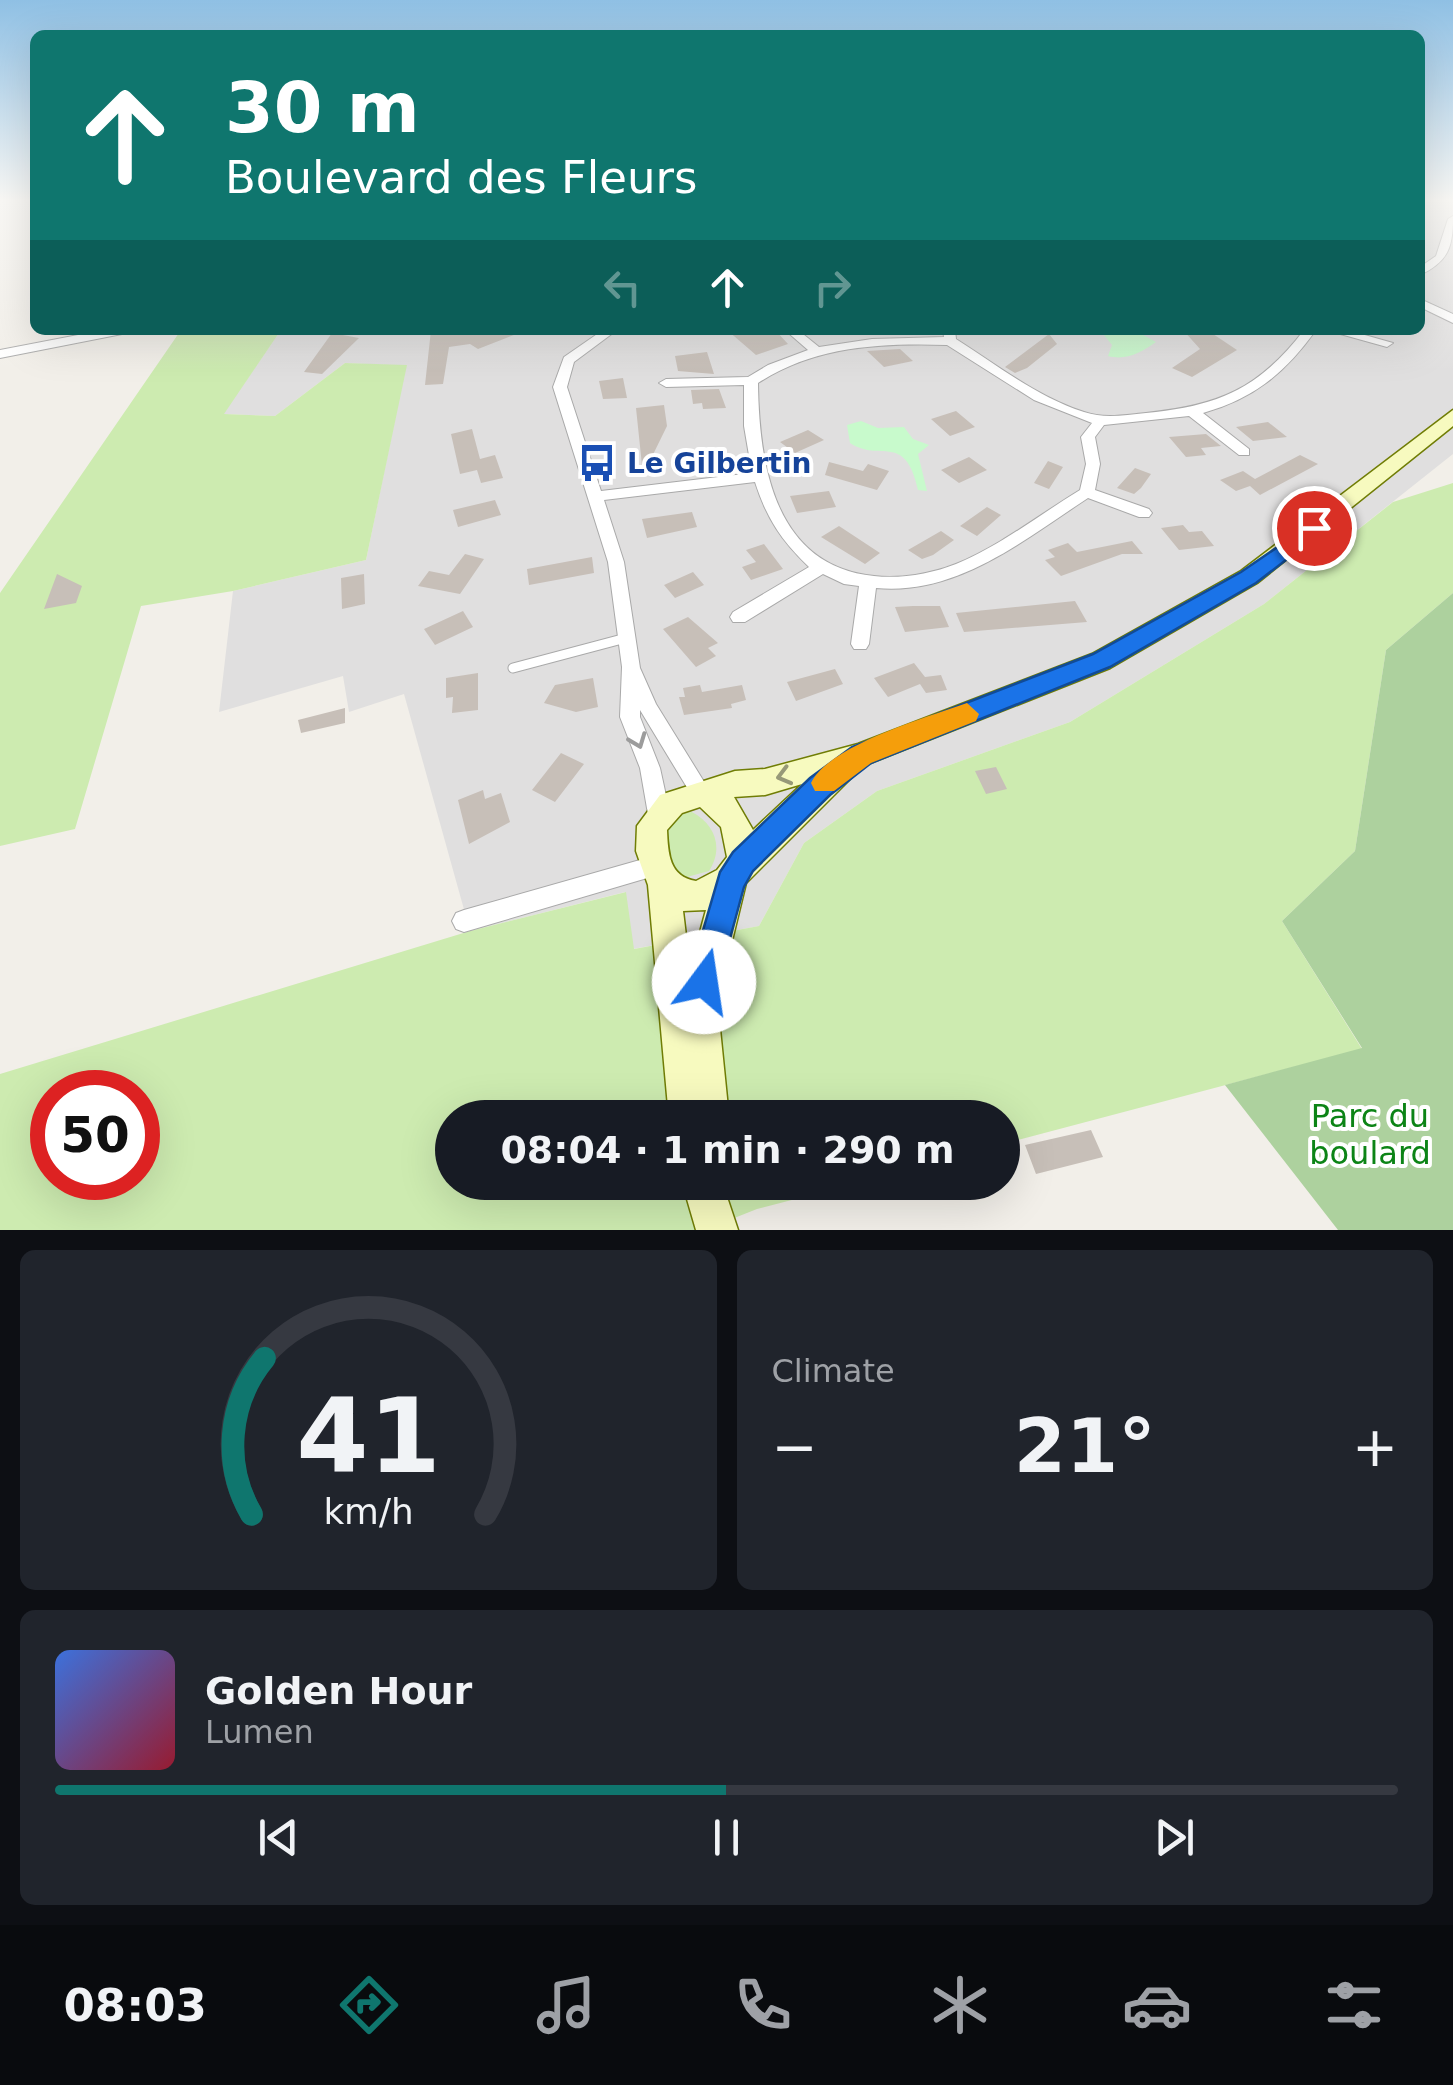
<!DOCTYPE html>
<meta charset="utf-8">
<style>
body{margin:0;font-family:"DejaVu Sans",sans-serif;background:#20242c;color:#f1f3f6;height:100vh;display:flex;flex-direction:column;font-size:38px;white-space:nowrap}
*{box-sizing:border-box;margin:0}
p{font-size:32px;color:#9ea1a6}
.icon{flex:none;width:55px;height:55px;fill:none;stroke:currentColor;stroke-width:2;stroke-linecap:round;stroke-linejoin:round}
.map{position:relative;height:1230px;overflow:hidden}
.panel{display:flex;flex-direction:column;gap:20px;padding:20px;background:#0d0f14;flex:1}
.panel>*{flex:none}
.guide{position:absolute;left:30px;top:30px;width:1395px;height:305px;border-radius:15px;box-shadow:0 10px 40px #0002;background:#0f766e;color:#fff;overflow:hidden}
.speed{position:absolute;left:30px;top:1070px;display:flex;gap:20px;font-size:50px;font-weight:700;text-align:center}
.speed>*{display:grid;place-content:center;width:130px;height:130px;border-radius:50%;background:#171b24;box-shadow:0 10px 40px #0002;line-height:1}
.speed .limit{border:15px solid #d22;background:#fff;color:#111}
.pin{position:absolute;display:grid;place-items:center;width:85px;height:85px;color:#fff;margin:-42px;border:5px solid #fff;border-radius:50%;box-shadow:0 2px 10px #0007}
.me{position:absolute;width:110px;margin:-55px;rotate:14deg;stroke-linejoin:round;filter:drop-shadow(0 0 8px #0008)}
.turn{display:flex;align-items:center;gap:35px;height:210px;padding:0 30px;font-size:45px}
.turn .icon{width:130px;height:130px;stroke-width:2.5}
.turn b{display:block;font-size:70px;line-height:85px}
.lanes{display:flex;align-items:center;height:95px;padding:0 30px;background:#0003;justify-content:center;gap:50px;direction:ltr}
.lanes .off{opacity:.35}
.big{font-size:75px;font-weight:800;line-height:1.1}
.panel .tile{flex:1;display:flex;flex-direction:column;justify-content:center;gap:15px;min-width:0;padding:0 35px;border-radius:15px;background:#20242c}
.panel .dial{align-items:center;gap:0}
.dial svg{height:260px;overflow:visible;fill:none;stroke:#363941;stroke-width:7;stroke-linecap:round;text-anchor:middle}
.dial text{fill:#f1f3f6;stroke:none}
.song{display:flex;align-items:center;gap:30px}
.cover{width:120px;height:120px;border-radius:15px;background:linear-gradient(135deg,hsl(220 70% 55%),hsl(350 70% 35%))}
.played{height:10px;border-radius:5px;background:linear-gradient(90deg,#0f766e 50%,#363941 50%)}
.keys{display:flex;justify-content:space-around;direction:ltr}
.heat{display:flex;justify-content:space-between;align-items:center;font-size:55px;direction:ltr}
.panel .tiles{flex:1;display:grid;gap:20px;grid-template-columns:1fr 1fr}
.tile:last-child{grid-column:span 2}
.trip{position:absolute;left:435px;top:1100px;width:585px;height:100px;border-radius:50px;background:#171b24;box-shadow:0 10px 40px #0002;font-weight:800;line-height:100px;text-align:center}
.tab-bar{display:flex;height:160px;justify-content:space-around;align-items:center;background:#090b0e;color:#9ea1a6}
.tab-bar .icon{width:70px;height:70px}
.tab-bar .on{color:#0f766e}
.tab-bar b{font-size:45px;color:#f1f3f6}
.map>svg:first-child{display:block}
.residential{fill:#e0dfdf}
.grass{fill:#cdebb0;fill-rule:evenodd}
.forest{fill:#add19e}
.park{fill:#c8facc}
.building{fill:#c7bfb8}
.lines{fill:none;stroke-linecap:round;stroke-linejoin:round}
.service-casing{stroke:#a9a9a9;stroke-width:11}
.minor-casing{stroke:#a9a9a9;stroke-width:2}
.secondary-casing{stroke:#707d05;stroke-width:3}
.service{stroke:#fff;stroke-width:9}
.minor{fill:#fff;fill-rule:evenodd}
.secondary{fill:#f7fabf;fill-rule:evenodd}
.oneway{stroke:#9c9c9c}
.oneway2{stroke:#979978}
.route{fill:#1a73e8;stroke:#114b97;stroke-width:2.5}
.slow{fill:#f59e0b}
.labels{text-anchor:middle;stroke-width:8;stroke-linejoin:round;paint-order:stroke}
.transit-label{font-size:28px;font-weight:bold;fill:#164399;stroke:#fff;text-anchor:start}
.near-park-label{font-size:32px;fill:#0c8416;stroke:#fff}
</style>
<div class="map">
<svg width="1453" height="1230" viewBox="0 0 1453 1230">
<rect width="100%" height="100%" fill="#f2efe9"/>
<path class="residential" d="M1420 199H1453V454L1264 604 1070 722 877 791 804 843 759 926 633 949 625 892 470 931 404 694 349 712 343 676 219 712 233 591 366 560 406 366 345 363 275 416 223 414 281 330H1420Z"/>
<path class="grass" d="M181 330H281L224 414 275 416 345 363 407 365 366 560 233 591 141 606 75 829 0 846V593Z
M1453 483V593L1386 650 1355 851 1282 921 1362 1049 1003 1144 1002 1118H452V1182L857 1183 757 1209 704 1230H0V1074L470 931 626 892 634 949 759 926 804 843 877 791 1070 722 1264 604 1393 502ZM52 1092H138V1178H52Z
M692 812C715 824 724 848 709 871L687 877 675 871C665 847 661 834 679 813Z"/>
<path class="forest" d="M1453 593V1230H1338L1225 1085 1362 1048 1282 921 1355 851 1386 650Z"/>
<path class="park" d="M1100 330H1134L1156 342C1142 352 1126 361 1108 356L1112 345Z
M861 421 878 428 904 427 913 439 929 445 918 454 927 491 918 490C905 431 880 463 850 443L847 425Z"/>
<path class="building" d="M431 330 445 333 524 331 478 349 470 344 449 347 443 384 425 385Z
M727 330H775L788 344 756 355Z
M1183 330H1207L1237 350 1192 377 1172 368 1200 349Z
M332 333 359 338 322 374 304 372Z
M1049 334 1057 344 1027 368 1015 373 1005 367Z
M900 349 913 361 884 367 867 351Z
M707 352 714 374 678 371 675 356Z
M623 378 627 398 603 399 599 381Z
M719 389 726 408 703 409 702 403 693 404 691 390Z
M664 405 667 426 643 475 636 408Z
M956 411 975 427 950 436 931 419Z
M1268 422 1287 437 1253 441 1236 427Z
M472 429 480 459 495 455 503 478 481 483 477 470 460 474 451 434Z
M808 430 824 440 795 453 780 442Z
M1206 434 1221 446 1201 448 1206 455 1186 457 1169 437Z
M1300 455 1318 464 1260 495 1250 486 1236 491 1220 480 1243 471 1255 479Z
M969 457 987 470 959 483 941 470Z
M1048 461 1063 467 1049 489 1034 483Z
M829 462 863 471 868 464 889 471 877 490 825 475Z
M1135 468 1151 474 1141 488 1134 494 1117 488Z
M829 491 836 507 797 513 790 496Z
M495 500 501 515 458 527 453 510Z
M987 507 1001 515 977 536 960 526Z
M692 512 697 527 647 538 642 519Z
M1183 525 1189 532 1202 531 1214 546 1179 550 1161 528Z
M839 526 880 553 865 564 821 537Z
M941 531 954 540 933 555 922 559 908 550Z
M1132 541 1143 554H1122L1061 576 1045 560 1055 557 1048 550 1068 543 1077 552Z
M764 544 783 569 751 580 742 567 756 562 746 550Z
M465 554 484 559 460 594 418 586 429 571 449 575Z
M592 557 594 573 529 585 527 569Z
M693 572 704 585 675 598 664 585Z
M57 574 82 586 76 603 44 609Z
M364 574 365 604 342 609 341 578Z
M1075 601 1087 622 964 632 956 613Z
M913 606H940L949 627 905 632 895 607Z
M463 611 473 627 435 645 424 629Z
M688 617 718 643 708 648 716 656 696 667 663 629Z
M914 663 925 677 941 675 947 690 926 693 920 684 888 697 874 678Z
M835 669 843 684 796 701 787 682Z
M478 673V710L452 713 453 697 446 698V678Z
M593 678 598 707 576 712 544 703 555 685Z
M700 685 702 692 742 685 746 700 731 704 732 708 684 715 679 697H685L683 688Z
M345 708V723L301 733 298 720Z
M561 753 584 764 555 802 532 790Z
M996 767 1007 789 986 794 975 771Z
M483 790 485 799 501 793 510 822 469 844 458 800Z
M1091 1130 1103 1157 1036 1174 1025 1145Z"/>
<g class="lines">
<g class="service-casing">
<path id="service" d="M513 668 626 638"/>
</g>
<g class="minor-casing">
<path id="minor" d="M1453 216C1453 247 1449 261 1420 275V267L1436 256 1448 219Z
M1420 299 1453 314V323L1420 307Z
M104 330H128L122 334 0 358V350Z
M603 330H617L574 362 567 387 601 491 752 473 744 426V385L666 387 659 383 666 379 748 377 768 365 808 350 785 330H798L819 347 872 339 944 337 943 330H955L956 339C997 365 1037 397 1084 412 1105 419 1124 415 1146 413 1218 406 1259 389 1304 330H1316C1286 372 1254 399 1203 413L1249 449V455H1239L1189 416 1104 425 1095 437 1100 464 1095 490 1149 509 1152 513 1149 517H1139L1088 498C1025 539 957 596 876 588L869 644 866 649H854L851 644 859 586 844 584 823 574 745 622H733L730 617 733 612 809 567C781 540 767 519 755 482L604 500 624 562 640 668 656 704 711 793 708 799 701 802 694 799 640 710V717L660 768 670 814 667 821 659 823 651 821 648 814 640 768 620 717 622 667 608 562 553 387 564 357ZM947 345 1034 400 1092 423 1081 437 1086 464 1080 490C1039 515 1000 546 956 564 931 574 900 579 874 576 774 566 759 464 758 383 815 346 880 343 947 345Z
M1326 330H1347L1393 343 1387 347Z
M654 856 662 859 665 866 662 873 654 876 464 932 456 929 452 921 456 913 464 910Z"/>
</g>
<g class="secondary-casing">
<path id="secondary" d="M1453 410V426L1257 583 1110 668 863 766 746 883 722 982 719 1019 729 1118H669L648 885 636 851 637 826 660 795 735 771 765 769 858 744 1092 654 1241 571ZM802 784 753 830 734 797 765 795ZM700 807 721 827 727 857 717 870 696 881C669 877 668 853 667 830L682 813ZM706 910 690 969 683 911Z
M682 1182H722L738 1230H696Z"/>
</g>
<use href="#service" class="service"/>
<use href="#minor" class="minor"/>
<use href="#secondary" class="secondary"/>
</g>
<defs><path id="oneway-chevron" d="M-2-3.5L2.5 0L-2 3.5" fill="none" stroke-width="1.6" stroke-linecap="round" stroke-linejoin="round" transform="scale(2.5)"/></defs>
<use class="oneway" href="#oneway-chevron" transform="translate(638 741) rotate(69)"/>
<use class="oneway2" href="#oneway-chevron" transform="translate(784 776) rotate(165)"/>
<linearGradient id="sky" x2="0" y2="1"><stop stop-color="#8fc0e4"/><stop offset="0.54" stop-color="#f9f8f5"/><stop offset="1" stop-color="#f9f8f5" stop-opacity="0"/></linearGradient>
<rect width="1453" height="371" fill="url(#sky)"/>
<path class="route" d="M1314 522 1324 528 1321 533 1256 583 1110 667 871 763 830 795 753 871 744 887 715 994 704 998 693 994 688 982 720 872 733 852 810 778 852 747 1093 654 1241 572Z"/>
<path class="slow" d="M967 703 979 714 976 721 871 763 834 791H815L811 783C829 745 928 717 967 703Z"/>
<defs>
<g id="bus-bare" transform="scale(3)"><path d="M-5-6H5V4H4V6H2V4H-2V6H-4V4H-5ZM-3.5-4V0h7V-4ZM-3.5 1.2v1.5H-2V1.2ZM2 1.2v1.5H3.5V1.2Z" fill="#1a4fb4" stroke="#fff" stroke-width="2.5" paint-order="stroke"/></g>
</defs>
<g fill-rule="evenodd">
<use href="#bus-bare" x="597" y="463"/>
</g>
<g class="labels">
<g class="transit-label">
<text x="627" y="473">Le Gilbertin</text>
</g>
<g class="near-park-label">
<text x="1370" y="1127">Parc du<tspan x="1370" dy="37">boulard</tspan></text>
</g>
</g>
</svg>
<div class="speed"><div class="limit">50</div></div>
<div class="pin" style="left:1314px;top:528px;background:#d93025"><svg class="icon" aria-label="arrive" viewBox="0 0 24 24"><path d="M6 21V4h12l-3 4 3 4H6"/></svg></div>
<svg class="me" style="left:704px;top:982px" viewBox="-20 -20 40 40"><circle r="19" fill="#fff"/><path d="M0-13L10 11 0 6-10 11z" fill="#1a73e8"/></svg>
<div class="trip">08:04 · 1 min · 290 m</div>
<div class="guide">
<div class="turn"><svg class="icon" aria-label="ahead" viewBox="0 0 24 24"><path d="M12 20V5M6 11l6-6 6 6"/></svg><div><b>30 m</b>Boulevard des Fleurs</div></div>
<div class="lanes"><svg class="icon off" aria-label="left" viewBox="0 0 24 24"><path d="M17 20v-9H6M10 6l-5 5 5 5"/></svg><svg class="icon" aria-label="ahead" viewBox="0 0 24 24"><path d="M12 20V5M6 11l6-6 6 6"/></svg><svg class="icon off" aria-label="right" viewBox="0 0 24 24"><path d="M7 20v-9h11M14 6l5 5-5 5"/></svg></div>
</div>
</div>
<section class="panel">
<div class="tiles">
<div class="tile dial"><svg viewBox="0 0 100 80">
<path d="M14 69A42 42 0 1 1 86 69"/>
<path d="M14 69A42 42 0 0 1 18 21" stroke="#0f766e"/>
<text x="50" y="56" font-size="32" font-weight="700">41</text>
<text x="50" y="72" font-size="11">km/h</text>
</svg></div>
<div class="tile"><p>Climate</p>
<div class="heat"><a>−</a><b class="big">21°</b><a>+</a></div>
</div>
<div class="tile">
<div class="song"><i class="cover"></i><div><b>Golden Hour</b><p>Lumen</p></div></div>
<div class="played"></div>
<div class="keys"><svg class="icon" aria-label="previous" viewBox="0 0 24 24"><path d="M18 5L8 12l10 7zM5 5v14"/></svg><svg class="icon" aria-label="pause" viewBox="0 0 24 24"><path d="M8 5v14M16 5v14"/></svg><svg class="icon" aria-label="next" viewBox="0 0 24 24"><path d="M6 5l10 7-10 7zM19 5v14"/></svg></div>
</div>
</div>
</section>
<nav class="tab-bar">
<b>08:03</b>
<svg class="icon on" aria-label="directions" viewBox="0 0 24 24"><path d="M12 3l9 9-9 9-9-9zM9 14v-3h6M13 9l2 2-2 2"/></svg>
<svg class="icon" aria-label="music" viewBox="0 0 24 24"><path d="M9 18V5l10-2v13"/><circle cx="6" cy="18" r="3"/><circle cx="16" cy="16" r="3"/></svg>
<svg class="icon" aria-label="phone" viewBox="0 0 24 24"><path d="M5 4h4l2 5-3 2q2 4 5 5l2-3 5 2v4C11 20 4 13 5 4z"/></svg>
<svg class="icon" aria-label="climate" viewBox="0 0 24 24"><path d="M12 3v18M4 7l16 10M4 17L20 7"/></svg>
<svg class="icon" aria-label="car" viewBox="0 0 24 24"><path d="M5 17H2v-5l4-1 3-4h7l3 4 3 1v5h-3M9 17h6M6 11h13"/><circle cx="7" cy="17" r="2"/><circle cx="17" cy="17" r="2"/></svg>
<svg class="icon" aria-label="filters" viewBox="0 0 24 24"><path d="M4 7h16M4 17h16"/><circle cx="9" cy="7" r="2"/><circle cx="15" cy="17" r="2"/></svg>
</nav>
